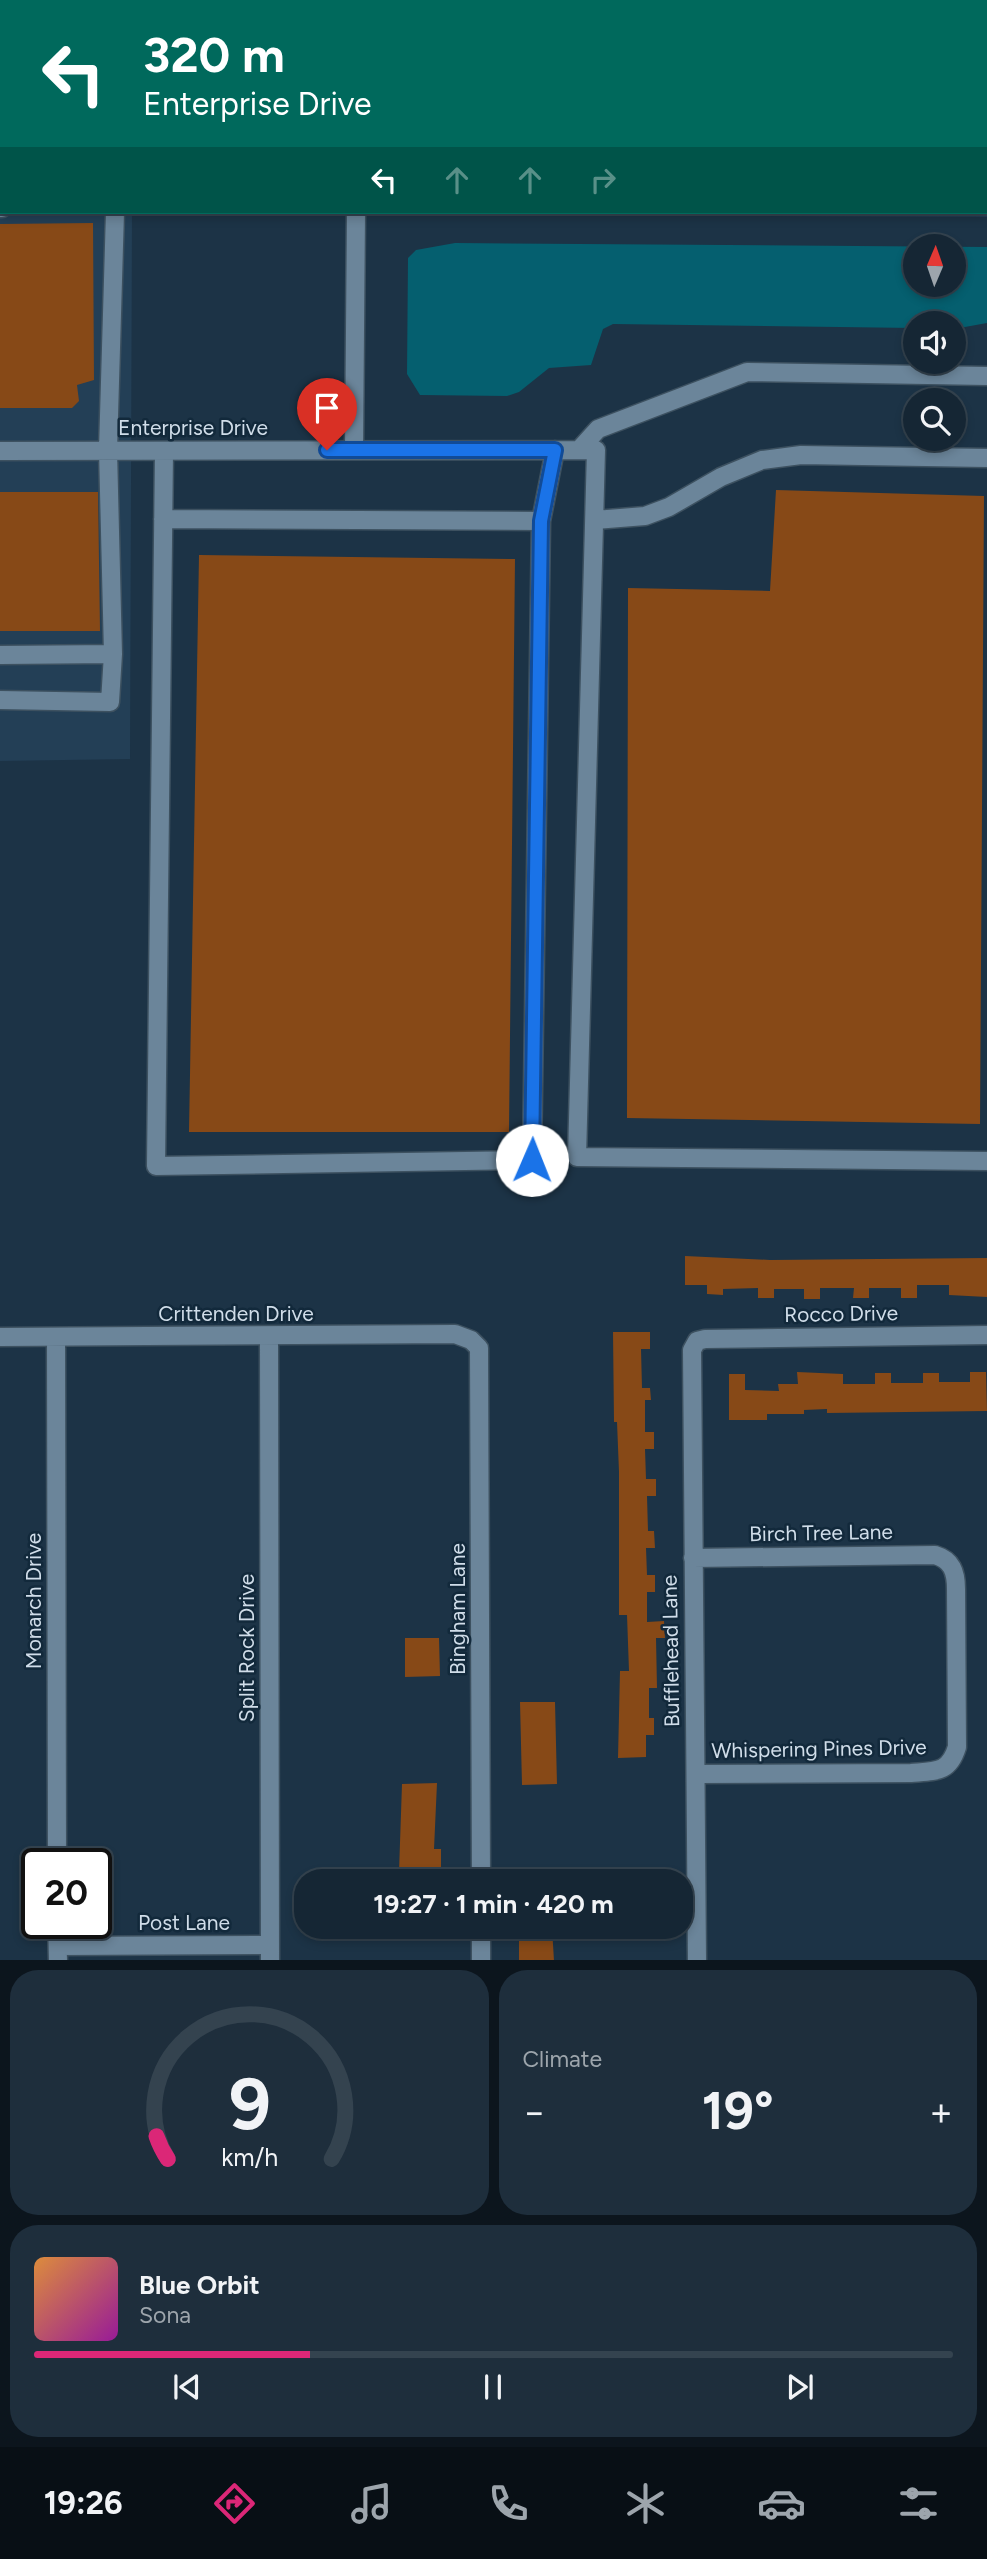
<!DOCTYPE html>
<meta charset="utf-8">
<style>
body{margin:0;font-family:Figtree,sans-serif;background:#1e2e3c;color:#f1f3f6;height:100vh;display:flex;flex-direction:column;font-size:26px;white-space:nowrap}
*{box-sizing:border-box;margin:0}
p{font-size:23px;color:#9da5ac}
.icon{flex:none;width:38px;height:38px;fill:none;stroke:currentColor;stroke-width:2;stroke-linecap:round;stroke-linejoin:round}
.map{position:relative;height:1960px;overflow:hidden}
.side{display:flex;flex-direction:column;gap:10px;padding:10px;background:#0c151d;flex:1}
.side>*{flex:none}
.guide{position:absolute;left:0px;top:0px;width:987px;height:214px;box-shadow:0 4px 10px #0003,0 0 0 2px #34434f;background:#00695c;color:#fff;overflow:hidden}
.needle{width:46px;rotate:2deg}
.tools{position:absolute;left:903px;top:234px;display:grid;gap:14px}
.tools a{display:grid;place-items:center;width:63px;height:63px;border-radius:50%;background:#152634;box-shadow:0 4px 10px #0003,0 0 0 2px #34434f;font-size:35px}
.speed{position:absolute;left:21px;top:1848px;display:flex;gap:14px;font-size:35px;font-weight:700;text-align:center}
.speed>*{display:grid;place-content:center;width:91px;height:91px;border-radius:50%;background:#152634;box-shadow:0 4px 10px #0003,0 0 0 2px #34434f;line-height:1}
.speed .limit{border:4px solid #111;border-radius:10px;background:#fff;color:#111}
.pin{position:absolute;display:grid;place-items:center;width:60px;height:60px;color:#fff;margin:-72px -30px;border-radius:50% 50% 50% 0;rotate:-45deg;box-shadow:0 0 7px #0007}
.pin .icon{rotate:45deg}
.me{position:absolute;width:77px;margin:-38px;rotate:1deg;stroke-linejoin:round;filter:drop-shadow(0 0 5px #0008)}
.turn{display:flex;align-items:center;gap:24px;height:147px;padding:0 28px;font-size:32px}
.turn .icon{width:91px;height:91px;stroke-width:2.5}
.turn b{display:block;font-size:49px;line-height:60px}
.lanes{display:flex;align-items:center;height:66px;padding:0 28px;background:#0003;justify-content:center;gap:35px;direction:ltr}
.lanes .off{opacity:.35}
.big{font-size:52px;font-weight:700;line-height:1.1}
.side .widget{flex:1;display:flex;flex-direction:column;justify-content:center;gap:10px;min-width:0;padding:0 24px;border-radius:28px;background:#1e2e3c}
.side .dial{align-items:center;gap:0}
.dial svg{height:182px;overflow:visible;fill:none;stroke:#34434f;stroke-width:7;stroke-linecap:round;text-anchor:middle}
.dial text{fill:#f1f3f6;stroke:none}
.song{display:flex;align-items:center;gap:21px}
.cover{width:84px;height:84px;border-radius:10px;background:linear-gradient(135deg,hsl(30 70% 55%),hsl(300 70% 35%))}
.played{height:7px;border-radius:4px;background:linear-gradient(90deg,#db2777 30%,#34434f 30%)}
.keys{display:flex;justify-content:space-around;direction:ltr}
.heat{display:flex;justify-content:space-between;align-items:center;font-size:38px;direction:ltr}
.side .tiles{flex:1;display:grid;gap:10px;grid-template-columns:1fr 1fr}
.widget:last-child{grid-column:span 2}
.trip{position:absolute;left:294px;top:1869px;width:399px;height:70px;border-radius:28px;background:#152634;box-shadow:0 4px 10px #0003,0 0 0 2px #34434f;font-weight:700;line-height:70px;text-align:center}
.menu{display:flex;height:112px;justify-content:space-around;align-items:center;background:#080f15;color:#9da5ac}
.menu .icon{width:49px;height:49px}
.menu .selected{color:#db2777}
.menu b{font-size:32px;color:#f1f3f6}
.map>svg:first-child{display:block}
.built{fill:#233f56}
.water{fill:#055f6f;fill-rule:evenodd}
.building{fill:#874917}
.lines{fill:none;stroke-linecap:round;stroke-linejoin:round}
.minor-casing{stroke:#3d5160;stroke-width:21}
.minor{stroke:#6b859a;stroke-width:18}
.route-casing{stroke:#114b97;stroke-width:18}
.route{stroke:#1a73e8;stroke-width:12}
.labels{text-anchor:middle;stroke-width:5;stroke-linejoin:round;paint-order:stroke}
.street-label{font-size:21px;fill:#d0dde9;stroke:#12293b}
</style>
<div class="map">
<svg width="987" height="1961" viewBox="0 0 987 1961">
<rect width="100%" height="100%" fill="#1c3346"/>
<path class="built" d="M0 0H133L2 2V212H132L130 759 0 761Z
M383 0H987V217L383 214 985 212V2Z"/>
<path class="water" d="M455 243 987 247V323L954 329V324H915V328L613 324 603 329 591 365 549 368 519 392 507 396 420 395 407 374 408 258 416 250ZM915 247H954V285H915Z"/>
<path class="building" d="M93 223 94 380 77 385 79 401 72 408H0V224Z
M776 490 984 496 980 1124 627 1118 628 588 770 591Z
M0 492H98L100 631H0Z
M199 555 515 559 509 1132H189Z
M685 1256 770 1260 987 1258V1297L949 1295V1285H917V1298H901V1288H869V1298H853L854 1288H820V1299H804V1289H774V1298H758V1288L723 1289V1295L707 1294V1285H685Z
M613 1332H650V1349H641L642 1388H650L651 1400H645V1432H654V1449H645L646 1479H656V1496H647L648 1531H654L655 1548H646L647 1575H655V1592H647V1622L664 1621 665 1638H656L657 1688H649V1718H654V1735H646V1757L618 1758 620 1671H629L627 1615H619V1472L617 1422H614Z
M797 1372 843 1374V1384H875V1373H891V1383H923V1373H939V1382H970V1372H986L987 1411 827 1413V1409L804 1410V1414H767V1420H729V1374H745V1390L779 1391 778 1384H798Z
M405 1638H439L440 1676 405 1677Z
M520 1702H555L557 1784 522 1785Z
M437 1783 434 1849H441V1871L399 1872 402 1784Z
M519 1927H552L554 1961H519Z"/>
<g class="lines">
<g class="minor-casing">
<path id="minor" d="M357 2V0
M0 13H2
M0 115H2
M0 167H2
M0 208H2
M354 450 356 212
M579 450 598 429 747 372 987 376
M0 451 596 450 577 1157 987 1161
M164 451 156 1166 532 1160 541 521 555 450
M163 519 541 521
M595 520 645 516 669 507 721 477 762 460 801 455 987 458
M0 655 113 654
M0 700 110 702 113 654 108 450 115 212
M269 1336 270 1961
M0 1337 455 1334 471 1340 479 1348 481 1881
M56 1337 57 1864
M693 1558 935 1555C952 1560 956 1572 956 1589L957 1747C949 1773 936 1771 911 1773L696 1774
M57 1923 58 1961
M58 1946 269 1945
M481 1961V1927
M697 1961 692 1350 697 1341 705 1339 987 1335"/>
</g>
<use href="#minor" class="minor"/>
</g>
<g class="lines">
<g class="route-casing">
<path id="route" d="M327 450H555L541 521 532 1160"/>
</g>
<use href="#route" class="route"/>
</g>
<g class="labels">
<g class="street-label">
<text x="193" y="435">Enterprise Drive</text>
<text x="236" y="1321">Crittenden Drive</text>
<text transform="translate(841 1314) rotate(-1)" y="7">Rocco Drive</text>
<text transform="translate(821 1533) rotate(-1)" y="7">Birch Tree Lane</text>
<text transform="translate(34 1601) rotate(-90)" y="7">Monarch Drive</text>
<text transform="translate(458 1609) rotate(-90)" y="7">Bingham Lane</text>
<text transform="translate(247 1648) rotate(-90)" y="7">Split Rock Drive</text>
<text transform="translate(671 1651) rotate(-91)" y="7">Bufflehead Lane</text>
<text transform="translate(819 1749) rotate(-1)" y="7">Whispering Pines Drive</text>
<text x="184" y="1930">Post Lane</text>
</g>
</g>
</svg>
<div class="tools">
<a><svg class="needle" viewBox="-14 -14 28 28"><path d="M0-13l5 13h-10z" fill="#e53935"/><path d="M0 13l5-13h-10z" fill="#9da5ac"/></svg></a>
<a><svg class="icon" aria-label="sound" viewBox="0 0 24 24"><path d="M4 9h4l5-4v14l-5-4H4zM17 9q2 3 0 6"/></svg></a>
<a><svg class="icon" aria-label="search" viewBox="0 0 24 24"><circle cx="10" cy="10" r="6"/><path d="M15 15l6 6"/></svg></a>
</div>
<div class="speed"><div class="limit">20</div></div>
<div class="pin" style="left:327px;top:450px;background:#d93025"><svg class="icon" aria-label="arrive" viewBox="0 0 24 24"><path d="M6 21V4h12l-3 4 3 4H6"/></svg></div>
<svg class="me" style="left:532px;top:1160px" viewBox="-20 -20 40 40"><circle r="19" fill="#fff"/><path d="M0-13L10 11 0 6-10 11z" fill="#1a73e8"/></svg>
<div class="trip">19:27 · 1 min · 420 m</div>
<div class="guide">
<div class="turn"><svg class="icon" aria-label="left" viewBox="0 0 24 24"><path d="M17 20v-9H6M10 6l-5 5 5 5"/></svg><div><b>320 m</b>Enterprise Drive</div></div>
<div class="lanes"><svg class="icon" aria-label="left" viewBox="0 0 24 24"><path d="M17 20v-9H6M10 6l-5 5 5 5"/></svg><svg class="icon off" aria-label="ahead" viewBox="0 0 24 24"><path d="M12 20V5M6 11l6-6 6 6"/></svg><svg class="icon off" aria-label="ahead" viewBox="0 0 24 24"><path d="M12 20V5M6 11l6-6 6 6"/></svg><svg class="icon off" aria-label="right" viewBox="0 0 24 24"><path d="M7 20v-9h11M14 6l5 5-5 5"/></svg></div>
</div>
</div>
<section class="side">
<div class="tiles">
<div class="widget dial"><svg viewBox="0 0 100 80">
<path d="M14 69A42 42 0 1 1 86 69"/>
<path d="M14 69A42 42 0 0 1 9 59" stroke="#db2777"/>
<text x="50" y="56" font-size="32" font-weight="700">9</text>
<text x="50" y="72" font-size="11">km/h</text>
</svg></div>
<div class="widget"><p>Climate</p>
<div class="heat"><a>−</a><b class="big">19°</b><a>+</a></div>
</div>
<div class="widget">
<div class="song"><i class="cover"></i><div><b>Blue Orbit</b><p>Sona</p></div></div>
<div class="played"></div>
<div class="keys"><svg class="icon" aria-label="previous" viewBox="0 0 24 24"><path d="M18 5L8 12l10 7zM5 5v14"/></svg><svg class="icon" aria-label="pause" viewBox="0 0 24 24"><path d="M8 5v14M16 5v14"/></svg><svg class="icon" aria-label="next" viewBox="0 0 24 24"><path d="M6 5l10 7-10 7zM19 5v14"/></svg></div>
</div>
</div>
</section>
<nav class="menu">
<b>19:26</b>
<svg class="icon selected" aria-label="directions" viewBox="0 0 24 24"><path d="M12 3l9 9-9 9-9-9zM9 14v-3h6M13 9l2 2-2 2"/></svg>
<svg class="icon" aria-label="music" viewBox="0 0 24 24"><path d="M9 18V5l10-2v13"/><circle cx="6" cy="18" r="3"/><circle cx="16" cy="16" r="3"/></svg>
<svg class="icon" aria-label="phone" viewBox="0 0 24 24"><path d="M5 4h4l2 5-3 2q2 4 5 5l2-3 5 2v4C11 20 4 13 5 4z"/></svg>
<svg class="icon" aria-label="climate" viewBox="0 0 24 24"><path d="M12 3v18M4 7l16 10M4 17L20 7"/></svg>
<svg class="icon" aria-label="car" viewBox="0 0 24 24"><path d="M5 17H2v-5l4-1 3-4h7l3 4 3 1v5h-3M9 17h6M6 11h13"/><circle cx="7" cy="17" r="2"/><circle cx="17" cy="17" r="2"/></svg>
<svg class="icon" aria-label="filters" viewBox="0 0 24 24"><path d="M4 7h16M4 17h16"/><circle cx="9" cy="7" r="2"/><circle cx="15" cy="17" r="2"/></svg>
</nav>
